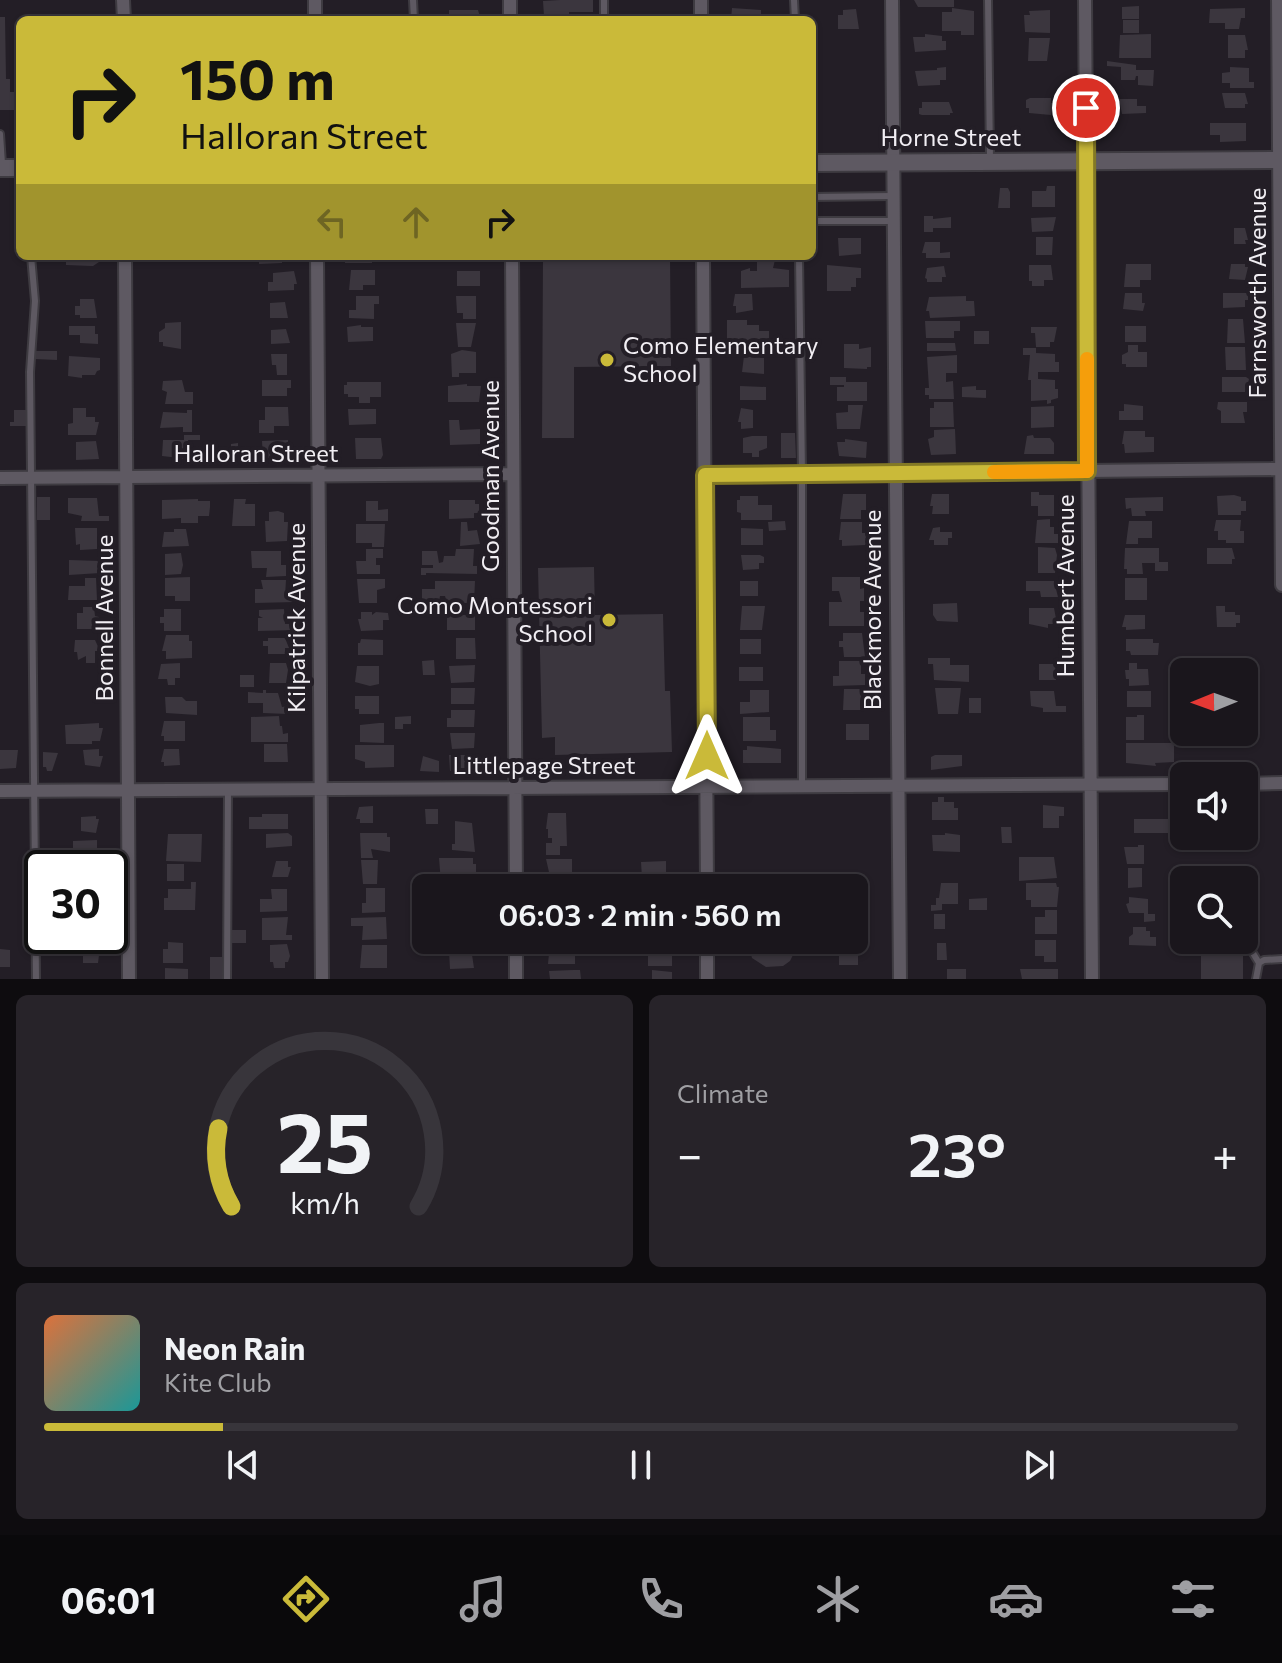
<!DOCTYPE html>
<meta charset="utf-8">
<style>
body{margin:0;font-family:Commissioner,sans-serif;background:#272329;color:#f1f3f6;height:100vh;display:flex;flex-direction:column;font-size:30px;white-space:nowrap}
*{box-sizing:border-box;margin:0}
p{font-size:26px;color:#9f9fa3}
.icon{flex:none;width:44px;height:44px;fill:none;stroke:currentColor;stroke-width:2;stroke-linecap:round;stroke-linejoin:round}
.map{position:relative;height:979px;overflow:hidden}
.sheet{display:flex;flex-direction:column;gap:16px;padding:16px;background:#0e0c0f;flex:1}
.sheet>*{flex:none}
.guide{position:absolute;left:16px;top:16px;width:800px;height:244px;border-radius:12px;box-shadow:0 2px 6px #0004,0 0 0 2px #38353b;background:#caba39;color:#111;overflow:hidden}
.needle{width:52px;rotate:269deg}
.buttons{position:absolute;left:1170px;top:658px;display:grid;gap:16px}
.buttons a{display:grid;place-items:center;width:88px;height:88px;border-radius:12px;background:#1a161c;box-shadow:0 2px 6px #0004,0 0 0 2px #38353b;font-size:40px}
.speed{position:absolute;left:24px;top:850px;display:flex;gap:16px;font-size:40px;font-weight:700;text-align:center}
.speed>*{display:grid;place-content:center;width:104px;height:104px;border-radius:50%;background:#1a161c;box-shadow:0 2px 6px #0004,0 0 0 2px #38353b;line-height:1}
.speed .limit{border:4px solid #111;border-radius:12px;background:#fff;color:#111}
.pin{position:absolute;display:grid;place-items:center;width:68px;height:68px;color:#fff;margin:-34px;border:4px solid #fff;border-radius:50%;box-shadow:0 2px 8px #0007}
.me{position:absolute;width:88px;margin:-44px;rotate:0deg;stroke-linejoin:round;filter:drop-shadow(0 0 6px #0008)}
.turn{display:flex;align-items:center;gap:28px;height:168px;padding:0 32px;font-size:36px}
.turn .icon{width:104px;height:104px;stroke-width:2.5}
.turn b{display:block;font-size:56px;line-height:68px}
.lanes{display:flex;align-items:center;height:76px;padding:0 32px;background:#0003;justify-content:center;gap:40px;direction:ltr}
.lanes .off{opacity:.35}
.big{font-size:60px;font-weight:600;line-height:1.1}
.sheet .card{flex:1;display:flex;flex-direction:column;justify-content:center;gap:12px;min-width:0;padding:0 28px;border-radius:12px;background:#272329}
.sheet .dial{align-items:center;gap:0}
.dial svg{height:208px;overflow:visible;fill:none;stroke:#38353b;stroke-width:7;stroke-linecap:round;text-anchor:middle}
.dial text{fill:#f1f3f6;stroke:none}
.song{display:flex;align-items:center;gap:24px}
.cover{width:96px;height:96px;border-radius:12px;background:linear-gradient(135deg,hsl(20 70% 55%),hsl(180 70% 35%))}
.played{height:8px;border-radius:4px;background:linear-gradient(90deg,#caba39 15%,#38353b 15%)}
.keys{display:flex;justify-content:space-around;direction:ltr}
.heat{display:flex;justify-content:space-between;align-items:center;font-size:44px;direction:ltr}
.sheet .tiles{flex:1;display:grid;gap:16px;grid-template-columns:1fr 1fr}
.card:last-child{grid-column:span 2}
.trip{position:absolute;left:412px;top:874px;width:456px;height:80px;border-radius:12px;background:#1a161c;box-shadow:0 2px 6px #0004,0 0 0 2px #38353b;font-weight:600;line-height:80px;text-align:center}
.tab-bar{display:flex;height:128px;justify-content:space-around;align-items:center;background:#0a090b;color:#9f9fa3}
.tab-bar .icon{width:56px;height:56px}
.tab-bar .on{color:#caba39}
.tab-bar b{font-size:36px;color:#f1f3f6}
.map>svg:first-child{display:block}
.building{fill:#3b363e}
.lines{fill:none;stroke-linecap:round;stroke-linejoin:round}
.lane-casing{stroke:#3e3b41;stroke-width:10}
.street-casing{stroke:#3e3b41;stroke-width:16}
.secondary-casing{stroke:#3e3b41;stroke-width:20}
.lane{stroke:#5e5962;stroke-width:6}
.street{stroke:#5e5962;stroke-width:12}
.secondary{stroke:#5e5962;stroke-width:16}
.route-casing{stroke:#837925;stroke-width:20}
.route{stroke:#caba39;stroke-width:14}
.slow{stroke:#f59e0b;stroke-width:14}
.poi-dot{fill:#caba39;stroke:#231e26;stroke-width:3}
.labels{text-anchor:middle;stroke-width:8;stroke-linejoin:round;paint-order:stroke}
.street-label{font-size:24px;fill:#f1eef3;stroke:#231e26}
.poi-label{font-size:24px;fill:#f1eef3;stroke:#231e26;text-anchor:start}
</style>
<div class="map">
<svg width="1282" height="979" viewBox="0 0 1282 979">
<rect width="100%" height="100%" fill="#231e26"/>
<path class="building" d="M560 0H593V12H569V17L544 16 543 1Z
M914 0H954V7H918Z
M1139 6V19H1122V7Z
M732 8 761 10V20H731Z
M952 8 974 11V35H961V31H942V12H952Z
M1245 8V18H1241L1239 29H1225V23H1209L1210 9Z
M856 9 859 29H838V15H843V10Z
M449 10H478L481 20H449Z
M1050 10V33L1025 32 1024 15H1030L1029 11Z
M0 17H5L6 79H10V92H17V110H0Z
M1123 20H1139V33H1123Z
M925 34 942 36V41H946V50L915 52 913 37H925Z
M1151 34V58H1119L1120 35Z
M1228 35H1245L1248 50H1245V58H1228Z
M1029 38H1050L1047 61H1028Z
M1107 61 1136 65V70H1154L1153 86 1138 85V76H1136L1135 80H1121V67L1107 66Z
M946 67V80H940V85L918 86 915 71 937 70V68Z
M1230 67 1249 68V82H1254V88H1230V83H1222V73L1230 72Z
M1222 93H1245L1248 104H1245V108H1225Z
M1030 98H1051V103H1054L1051 115 1029 113V108H1026V100Z
M1119 99H1137V106H1146V113L1122 114Z
M922 102H949L953 113H950V115H922L919 114V108H922Z
M1210 123H1246V141L1220 142V135H1210Z
M1047 186H1055V207H1032V191H1046Z
M1000 188H1008L1010 192V208H998Z
M924 216H933V219L951 217V228H933V232H924Z
M1056 217 1053 231 1032 232 1031 218Z
M1234 228H1245L1248 240H1245L1246 244H1234Z
M1036 237H1053L1052 255H1036Z
M838 238H861V254L839 256Z
M925 242H940V253L950 252V258H926V253H922Z
M66 256H99V262L93 266 66 265Z
M259 256H282V263L259 264Z
M345 256H372V263H345Z
M543 256H670L671 366 574 367V438H542Z
M754 256H776L773 268 789 270V287L741 288V271L750 268V271H757V261H754Z
M1126 264H1151V280H1140V287H1124Z
M1231 264H1245V267H1248L1245 280 1229 279Z
M827 265 861 268V278H856V287H851V291H827Z
M1029 265H1051L1053 280H1044V286H1032V281H1029Z
M944 266 946 277H942V282H927V279L925 278 927 268Z
M351 270H375V285H363V290H349Z
M294 271 297 284H294V290L268 291V282H273V273Z
M457 271H480V286H457Z
M1125 293H1142V303H1145L1143 311 1123 309Z
M1223 293H1248V300H1245V307L1223 308Z
M735 294H752L753 310 736 313V306H733Z
M356 296H379V304H374V319L349 318V310H356Z
M456 296H476V319H463V313H457Z
M966 296V301H974L975 316 930 318 929 311H926L929 297Z
M80 299H94L97 318H80V315H75V306H80Z
M285 302 288 318H270V303Z
M1228 319H1243L1245 343H1227Z
M727 320H747V325H759V331H769V340L730 342 727 340Z
M925 321H960V331H954V338H926Z
M181 322V349L163 346V342H159V332L165 328V323Z
M456 323H476L471 347H458Z
M361 325V327H373V341L348 342 347 327Z
M69 326H95V334H98V344L80 343V335H69Z
M1125 326H1146V342H1125Z
M1031 327H1057L1054 342H1050V347H1036L1035 333H1031Z
M286 329 290 343 271 344V330Z
M974 331H989V344H974Z
M927 343H955L956 351H927Z
M844 344H859V349L871 347V367H867V369L844 368Z
M1128 345H1138V352H1147V367H1126V364H1122V355L1128 352Z
M1225 347H1245L1246 370H1226Z
M1023 348H1036V353L1055 354V362H1059V372H1038V379L1055 380V389H1058V398L1051 400V403L1047 404V400L1031 401V380H1028L1030 355H1023Z
M462 350 476 352V373H459V377H452L451 354Z
M35 351H57V360L35 359Z
M271 354H287V375H277L276 365H272Z
M957 355V373H946V382L953 381 954 399H929V395H925V388H929L927 357Z
M69 356 100 358V370L97 371 95 375H82V378L68 376Z
M744 356 764 358V374L742 372Z
M830 377H846V382H867V401H837V387H844V385H830Z
M1222 377H1246L1249 379 1246 392H1222Z
M182 380 185 392H193V404H165L167 392 162 390 163 381Z
M262 380H291V388H287V396H262Z
M347 382H381V397H370V403H359V397H348V394H344V385H347Z
M467 384V386H481L479 402H448V386Z
M740 386 766 387V400H740Z
M976 386V390H986V398L962 397V387Z
M934 402H953L954 427H930V408H934Z
M1218 402H1247V412H1243L1245 423H1221V411L1217 409Z
M1124 404 1143 406V420H1119V411H1124Z
M848 405H863L860 429H837L836 413 848 412Z
M1054 406V427L1031 428V407Z
M265 407H288L289 426H274V433H259V420H265Z
M73 408H86V417H95V422H99L96 435H68V424L73 423Z
M741 408 753 410V428L741 429V422H738Z
M348 409H376V424L349 425Z
M14 410H26V426H10V422H14Z
M187 410H192V432H183V427L160 428 163 412 187 413Z
M449 420H459L460 430 480 429V444L450 445Z
M955 429 956 454 931 455 928 439 934 437V430Z
M1124 431H1145V437H1154V452L1125 453 1124 444H1122Z
M781 433H795L796 458H781Z
M184 435H200V440H188V459L162 456 163 440H184Z
M1033 435 1034 438H1050L1054 443V454H1024L1027 436Z
M752 436H767V448L759 451V457H752V453H743V438Z
M355 438H381L383 455 381 459H356Z
M845 439 867 442 866 458 839 456 837 442H845Z
M288 440V458H263L262 441Z
M96 441 99 459 76 460V442Z
M238 443V449H248V458H244V461L231 458V444Z
M1031 492H1039V495H1054V516H1038V506H1031Z
M843 494H866V510H861V519H840Z
M932 494H949V514H932L933 506H930Z
M1234 495 1241 497V501H1246V511H1241V515H1218L1217 496Z
M740 496H758V505H772V520H741V513L737 512V500H740Z
M37 497H50V520H37Z
M1163 497V511H1145L1146 516H1132L1131 508 1126 509 1125 498Z
M68 498H97L99 516H109V521H81L82 516 68 513Z
M198 499V501H210V507L209 516H198V523H181V518L162 519V500Z
M234 499H246L245 504H255V526H232Z
M449 500H475V504H479V513H474V518L449 519Z
M366 501H378V510L388 509V521H366Z
M278 511 284 513V522H288L287 541 266 542 265 521H269V512Z
M1050 519V527H1054V534H1058V543H1035L1037 520Z
M1216 520H1241L1240 531H1244V543H1226V540H1218V531H1214Z
M785 521 786 530 769 531 768 522Z
M1129 521H1152V538H1138V544H1126Z
M461 522H467L468 531 477 530 480 544 460 546Z
M841 522H862V533H866V545L842 546V540H839Z
M356 524H385L384 547H372V543H356Z
M940 527V532H952V538H948V545H934V540H929L933 528Z
M75 528H97V549L80 550V544L76 545Z
M741 528 763 529V545H741Z
M174 529H186L189 546 162 547 164 532H174Z
M1038 547 1055 548 1057 555 1055 573H1038Z
M1125 548H1159V562H1168V571H1155V563H1142L1143 574H1127V569H1124Z
M1207 548H1232L1235 559H1232V564H1207Z
M366 549H383V558H376V565H380V574H357L356 561H366Z
M456 549H474L473 566H477V574L426 573V575H421V568H433V565H422V551H437L439 563 443 562 444 556H455Z
M251 551H281V565H286V576L266 577 267 568H252Z
M181 553 183 565 181 574 165 575V554Z
M741 555H760L764 557V563H759V569L743 570Z
M69 560 100 561V573L69 575Z
M594 567 595 615 663 614 665 691H670L672 752 555 755V737L542 738 538 568Z
M190 577V601H175V596H165V578Z
M832 577H860V589L864 588V601H860V612H864V626H829V602H842L839 591H832Z
M85 578H96L97 600H68L69 586H85Z
M1125 578H1147V600H1125Z
M357 579H385V588L377 590V603H359Z
M261 580H286L285 596H295V602L255 603V589H263Z
M435 581H475L474 603H447L445 596H440L439 602H422V589H435Z
M740 581H758V596H740Z
M1026 581H1054L1058 597H1041L1040 591H1026Z
M957 603 958 622 937 621 933 615V604Z
M742 606H765L762 630H740Z
M1216 606H1225V612H1235V615H1240V623H1236V627H1217Z
M83 607H94L95 616 99 617 100 625H96V629H77V613H83Z
M1029 608H1054L1057 624H1048V628L1029 624Z
M164 609H181V631H164V623H160V617H164Z
M284 609 285 624H296V630L258 631V618H263L259 616V610Z
M361 612H372V615L376 612 388 613 389 620H383V630L361 631 358 619H361Z
M447 612H457V615H475V630H447Z
M1125 615H1145V629L1126 630V627H1122Z
M843 633H862L865 657H844L843 647H839V641H843Z
M166 635H189V641H192V658L166 659V651H162Z
M268 638H285L289 648H285V654H268V646H263V641H268Z
M456 638H475L476 659H456Z
M361 639 383 640V655H358V643H360Z
M740 639H761V654H740Z
M1126 639H1153V643H1159L1158 655H1131L1130 651H1126Z
M75 640H95L100 651H95V663H86V656L78 660 77 652H74Z
M928 658H950V665H969V682L934 680 933 664H928Z
M1228 658H1242L1244 671 1228 672Z
M434 660 435 675H423L422 661Z
M839 661H861V674H865V685L833 686V676H839Z
M180 663V678H175V685H168L167 679H158L161 664Z
M270 663H286L288 670 286 683H269Z
M1129 663H1137V669H1148L1149 685 1129 686V679H1126L1125 670H1129Z
M1039 664H1055L1056 680H1039Z
M475 665 474 682 451 683 449 666Z
M357 666H379V684L370 686 355 682Z
M739 667H763V681H739Z
M240 675H254V687H240Z
M451 688H475L474 704H451Z
M935 688H961L958 714H938Z
M844 689H865L864 710H843Z
M263 690H266V693H278L282 707 288 706V714L263 713V703H248V692L263 693Z
M750 690H769V712L740 714V702H750Z
M1030 691H1054L1056 706H1066V712H1043V708L1031 706Z
M1127 691H1151V707H1127Z
M355 696H379V714H359V709H355Z
M165 697H182L186 701H197V715L166 713Z
M969 698H981V713H969Z
M451 710H475L474 727H447V718H451Z
M1137 715H1144V740H1126V717H1137Z
M411 716V724H403V729H395V717Z
M251 717 279 716 280 726H282L283 734 288 733V742H251Z
M743 717H770V730H776V741H743Z
M164 721H185V741H164V736H161Z
M99 723V728H103L100 741H92V744H66L65 725Z
M379 723H384V743L360 742V725Z
M846 724H869V740H846Z
M450 733H475L474 748 452 749Z
M1126 743H1174V762L1155 763 1156 766 1126 763Z
M264 744H287L288 762H264Z
M355 745H394V767L365 768V762L355 759Z
M747 746 781 749V763H743V750H747Z
M99 749V756H103L100 767 85 765 83 750Z
M164 749H179L180 765 164 766V762H161Z
M0 750H18L16 768 0 769Z
M43 752 58 753 52 771H47L46 767H43Z
M449 755H476L475 771H450Z
M935 755H962V766L931 770V757Z
M423 756 439 761V772L420 771Z
M938 797H944V802H954V808H958V820H932V802H938Z
M1043 805 1064 807V816H1059V828H1043Z
M373 806V823H360V819H356L359 807Z
M425 809H438V824H426Z
M548 813H566L567 846H560V855H546V843H552V838H548V829H546Z
M262 814H288V829H249V817H262Z
M96 816V819H99L96 833 81 831V817Z
M1134 819H1171L1170 833H1134Z
M455 821 472 823 475 852 452 850V844H455Z
M1001 827H1011L1012 843H1002Z
M288 833 292 836V846L266 848V834Z
M360 833H387V837H390V852L371 849 373 858H361Z
M945 833 960 835V852L933 851 932 835H945Z
M168 834H202L201 862 166 861Z
M97 840V855H100L101 865H79V857H73V841Z
M1138 845H1144V864H1127L1124 847H1138Z
M1019 857H1054L1057 878 1019 881Z
M439 858H473V864H476V881L441 883Z
M546 859H572V880L551 881Z
M361 860H378L377 884H363Z
M276 861H288V867H291L288 877H272Z
M666 861V882H648V878H642L641 862Z
M167 864H184V881H167Z
M1128 868H1142V887L1128 888Z
M191 882H196L195 910H164V898H168V889H191Z
M1244 882H1255V898H1244Z
M941 883H958V904H942V910L931 911V905H936V898H939Z
M1026 883H1056L1057 887H1059L1057 907H1031V900H1026Z
M366 888H385V912L362 913V903H366Z
M271 889H287V911L260 912V899H272Z
M1129 897 1148 899V914H1155V921L1144 922V913H1129L1126 904 1129 903Z
M987 898V910H969V899Z
M854 910H865V949H858V965H839V940H854Z
M1045 910H1057V934H1035V917H1045Z
M934 914H945V929H934Z
M288 917 286 935H292V940H262V918Z
M386 917 387 939 362 940 363 926H351V918Z
M1133 927H1146V931H1150V937H1156V946L1129 945V937L1133 934Z
M231 930H246V943H231Z
M747 940H798V945L790 961 783 966 766 967 752 958Z
M1035 940H1056V962H1044V956H1035Z
M168 942 183 943V963H163V949H168Z
M648 942H665L667 952H672V966H648Z
M550 943H566V953H575V964H548Z
M937 943H946L947 960H937Z
M287 944 290 956 288 962H285V968H274L273 962H270V945Z
M362 945H387V968H360Z
M83 947H100L98 963H83Z
M458 948H471L474 968 450 969 449 951H458Z
M0 949 10 950V967H0Z
M1201 953H1243V979H1201Z
M210 957H222V979H210Z
M165 968 188 969V979H165Z
M947 969H966V979H947Z
M1020 969H1058V979H1022Z
M573 970H580L581 979H550L549 971Z
M652 970 672 972V979H652Z"/>
<g class="lines">
<g class="lane-casing">
<path id="lane" d="M413 0 414 20
M604 0V20
M794 0 795 20
M988 0 990 158
M0 134 2 164
M812 197 892 196
M812 221H893
M31 256 35 301 30 372 36 979
M799 256 802 474V786
M1207 946 1248 945 1259 963
M227 979 228 789
M1256 979 1259 963 1264 960 1282 959"/>
</g>
<g class="street-casing">
<path id="street" d="M123 0 124 20
M315 0V20
M510 0V20
M701 0V20
M892 0 900 979
M1085 0 1092 979
M1278 0 1282 585
M125 256 129 979
M317 256 322 979
M512 256 516 888
M703 256 707 888
M705 475 1282 469
M0 478 513 474
M1244 784 1282 783
M0 791 1184 784
M516 940V979
M707 940V979"/>
</g>
<g class="secondary-casing">
<path id="secondary" d="M812 163 1282 160
M0 168H20"/>
</g>
<use href="#lane" class="lane"/>
<use href="#street" class="street"/>
<use href="#secondary" class="secondary"/>
</g>
<g class="lines">
<g class="route-casing">
<path id="route" d="M707 756 705 475 1087 471 1086 108"/>
</g>
<use href="#route" class="route"/>
<path class="slow" d="M994 472 1087 471V359"/>
</g>
<g class="poi-dot">
<circle cx="607" cy="360" r="8"/>
<circle cx="609" cy="620" r="8"/>
</g>
<g class="labels">
<g class="street-label">
<text x="951" y="146">Horne Street</text>
<text transform="translate(1258 293) rotate(-90)" y="8">Farnsworth Avenue</text>
<text x="256" y="462">Halloran Street</text>
<text transform="translate(491 476) rotate(-90)" y="8">Goodman Avenue</text>
<text transform="translate(1066 586) rotate(-90)" y="8">Humbert Avenue</text>
<text transform="translate(873 610) rotate(-90)" y="8">Blackmore Avenue</text>
<text transform="translate(105 618) rotate(-90)" y="8">Bonnell Avenue</text>
<text transform="translate(297 618) rotate(-90)" y="8">Kilpatrick Avenue</text>
<text x="544" y="774">Littlepage Street</text>
</g>
<g class="poi-label">
<text x="623" y="354">Como Elementary<tspan x="623" dy="28">School</tspan></text>
<text x="593" y="614" text-anchor="end">Como Montessori<tspan x="593" dy="28">School</tspan></text>
</g>
</g>
</svg>
<div class="buttons">
<a><svg class="needle" viewBox="-14 -14 28 28"><path d="M0-13l5 13h-10z" fill="#e53935"/><path d="M0 13l5-13h-10z" fill="#9f9fa3"/></svg></a>
<a><svg class="icon" aria-label="sound" viewBox="0 0 24 24"><path d="M4 9h4l5-4v14l-5-4H4zM17 9q2 3 0 6"/></svg></a>
<a><svg class="icon" aria-label="search" viewBox="0 0 24 24"><circle cx="10" cy="10" r="6"/><path d="M15 15l6 6"/></svg></a>
</div>
<div class="speed"><div class="limit">30</div></div>
<div class="pin" style="left:1086px;top:108px;background:#d93025"><svg class="icon" aria-label="arrive" viewBox="0 0 24 24"><path d="M6 21V4h12l-3 4 3 4H6"/></svg></div>
<svg class="me" style="left:707px;top:756px" viewBox="-20 -20 40 40"><path d="M0-17L14 15 0 8-14 15z" fill="#caba39" stroke="#fff" stroke-width="4"/></svg>
<div class="trip">06:03 · 2 min · 560 m</div>
<div class="guide">
<div class="turn"><svg class="icon" aria-label="right" viewBox="0 0 24 24"><path d="M7 20v-9h11M14 6l5 5-5 5"/></svg><div><b>150 m</b>Halloran Street</div></div>
<div class="lanes"><svg class="icon off" aria-label="left" viewBox="0 0 24 24"><path d="M17 20v-9H6M10 6l-5 5 5 5"/></svg><svg class="icon off" aria-label="ahead" viewBox="0 0 24 24"><path d="M12 20V5M6 11l6-6 6 6"/></svg><svg class="icon" aria-label="right" viewBox="0 0 24 24"><path d="M7 20v-9h11M14 6l5 5-5 5"/></svg></div>
</div>
</div>
<section class="sheet">
<div class="tiles">
<div class="card dial"><svg viewBox="0 0 100 80">
<path d="M14 69A42 42 0 1 1 86 69"/>
<path d="M14 69A42 42 0 0 1 9 39" stroke="#caba39"/>
<text x="50" y="56" font-size="32" font-weight="700">25</text>
<text x="50" y="72" font-size="11">km/h</text>
</svg></div>
<div class="card"><p>Climate</p>
<div class="heat"><a>−</a><b class="big">23°</b><a>+</a></div>
</div>
<div class="card">
<div class="song"><i class="cover"></i><div><b>Neon Rain</b><p>Kite Club</p></div></div>
<div class="played"></div>
<div class="keys"><svg class="icon" aria-label="previous" viewBox="0 0 24 24"><path d="M18 5L8 12l10 7zM5 5v14"/></svg><svg class="icon" aria-label="pause" viewBox="0 0 24 24"><path d="M8 5v14M16 5v14"/></svg><svg class="icon" aria-label="next" viewBox="0 0 24 24"><path d="M6 5l10 7-10 7zM19 5v14"/></svg></div>
</div>
</div>
</section>
<nav class="tab-bar">
<b>06:01</b>
<svg class="icon on" aria-label="directions" viewBox="0 0 24 24"><path d="M12 3l9 9-9 9-9-9zM9 14v-3h6M13 9l2 2-2 2"/></svg>
<svg class="icon" aria-label="music" viewBox="0 0 24 24"><path d="M9 18V5l10-2v13"/><circle cx="6" cy="18" r="3"/><circle cx="16" cy="16" r="3"/></svg>
<svg class="icon" aria-label="phone" viewBox="0 0 24 24"><path d="M5 4h4l2 5-3 2q2 4 5 5l2-3 5 2v4C11 20 4 13 5 4z"/></svg>
<svg class="icon" aria-label="climate" viewBox="0 0 24 24"><path d="M12 3v18M4 7l16 10M4 17L20 7"/></svg>
<svg class="icon" aria-label="car" viewBox="0 0 24 24"><path d="M5 17H2v-5l4-1 3-4h7l3 4 3 1v5h-3M9 17h6M6 11h13"/><circle cx="7" cy="17" r="2"/><circle cx="17" cy="17" r="2"/></svg>
<svg class="icon" aria-label="filters" viewBox="0 0 24 24"><path d="M4 7h16M4 17h16"/><circle cx="9" cy="7" r="2"/><circle cx="15" cy="17" r="2"/></svg>
</nav>
